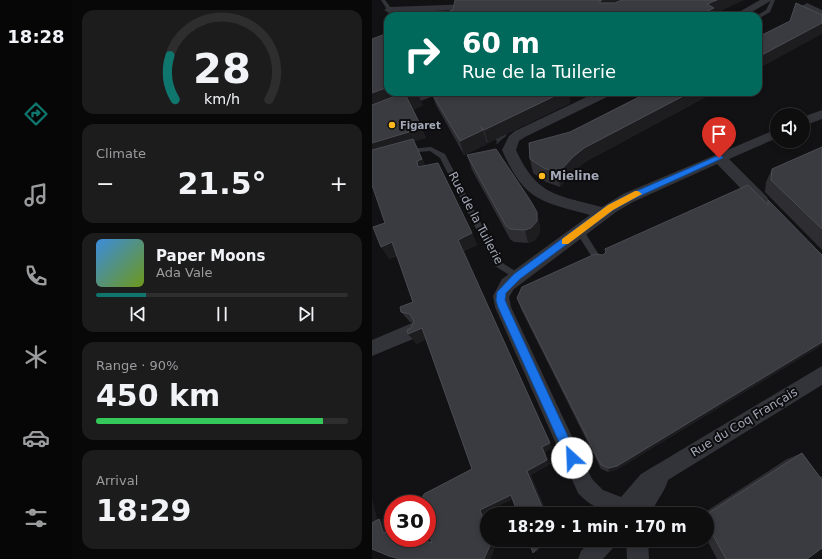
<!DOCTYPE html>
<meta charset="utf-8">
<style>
body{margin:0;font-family:"DejaVu Sans",sans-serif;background:#1c1c1d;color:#f1f3f6;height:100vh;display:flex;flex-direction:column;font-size:15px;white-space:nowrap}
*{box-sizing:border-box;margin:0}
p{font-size:13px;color:#9b9c9e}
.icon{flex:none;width:22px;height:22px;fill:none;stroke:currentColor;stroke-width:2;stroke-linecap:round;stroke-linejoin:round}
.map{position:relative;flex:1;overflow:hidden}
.details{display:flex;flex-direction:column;gap:10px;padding:10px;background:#080808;width:300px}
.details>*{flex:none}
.top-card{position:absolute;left:12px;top:12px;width:378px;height:84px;border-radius:12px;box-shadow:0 2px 6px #0003,0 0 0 1px #2e2e2f;background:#00695c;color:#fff;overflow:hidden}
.buttons{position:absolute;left:398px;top:108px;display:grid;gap:8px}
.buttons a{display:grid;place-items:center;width:40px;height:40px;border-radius:50%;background:#0e0e0f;box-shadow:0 2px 6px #0003,0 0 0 1px #2e2e2f;font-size:20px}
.speed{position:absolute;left:12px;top:495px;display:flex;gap:8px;font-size:20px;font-weight:700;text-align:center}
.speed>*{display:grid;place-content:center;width:52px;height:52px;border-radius:50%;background:#0e0e0f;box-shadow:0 2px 6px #0003,0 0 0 1px #2e2e2f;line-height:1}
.speed .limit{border:6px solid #d22;background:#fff;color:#111}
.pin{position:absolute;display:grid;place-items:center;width:34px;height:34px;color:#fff;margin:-41px -17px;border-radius:50% 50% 50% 0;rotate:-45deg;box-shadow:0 0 4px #0007}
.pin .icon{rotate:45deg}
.me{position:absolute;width:44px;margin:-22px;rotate:335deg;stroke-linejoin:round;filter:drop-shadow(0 0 3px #0008)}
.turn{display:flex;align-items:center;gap:14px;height:84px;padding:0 12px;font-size:18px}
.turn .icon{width:52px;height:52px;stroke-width:2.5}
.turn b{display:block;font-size:28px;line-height:34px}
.big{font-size:30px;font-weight:800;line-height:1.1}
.details .tile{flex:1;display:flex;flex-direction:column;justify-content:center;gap:6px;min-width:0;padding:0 14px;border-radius:12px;background:#1c1c1d}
.details .dial{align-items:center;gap:0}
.dial svg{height:104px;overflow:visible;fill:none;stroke:#2e2e2f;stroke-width:7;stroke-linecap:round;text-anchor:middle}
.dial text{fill:#f1f3f6;stroke:none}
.song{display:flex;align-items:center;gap:12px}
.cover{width:48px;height:48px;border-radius:6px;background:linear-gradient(135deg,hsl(210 70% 55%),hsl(80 70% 35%))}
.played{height:4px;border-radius:2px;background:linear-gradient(90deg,#0f766e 20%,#2e2e2f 20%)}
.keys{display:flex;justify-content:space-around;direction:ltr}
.heat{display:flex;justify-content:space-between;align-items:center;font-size:22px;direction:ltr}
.charge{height:6px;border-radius:3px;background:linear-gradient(90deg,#34c759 90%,#2e2e2f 0)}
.trip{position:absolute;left:108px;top:507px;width:234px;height:40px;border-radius:20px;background:#0e0e0f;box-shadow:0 2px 6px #0003,0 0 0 1px #2e2e2f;font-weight:800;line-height:40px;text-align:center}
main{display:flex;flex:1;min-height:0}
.tab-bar{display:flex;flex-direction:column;width:72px;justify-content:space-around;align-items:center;background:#060606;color:#9b9c9e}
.tab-bar .icon{width:28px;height:28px}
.tab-bar .on{color:#0f766e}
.tab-bar b{font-size:18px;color:#f1f3f6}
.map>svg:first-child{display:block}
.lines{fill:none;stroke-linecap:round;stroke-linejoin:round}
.street-tunnel-far1{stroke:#2f3034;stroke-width:11;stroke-dasharray:11 5.5;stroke-linecap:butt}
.street-tunnel{stroke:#2f3034;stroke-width:14;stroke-dasharray:14 8;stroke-linecap:butt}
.lane{fill:#333439;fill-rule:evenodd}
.street{fill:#333439;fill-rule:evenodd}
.wall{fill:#2e2e32}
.shaded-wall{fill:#1d1d20}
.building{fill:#3a3b40;stroke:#4b4c53}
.route{fill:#1a73e8;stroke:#114b97}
.slow{fill:#f59e0b}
.poi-dot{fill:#ffb91f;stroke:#0d0d0f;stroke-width:1.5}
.labels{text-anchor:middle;stroke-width:4;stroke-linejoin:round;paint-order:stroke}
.far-poi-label{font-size:10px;font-weight:bold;fill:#a3a8b6;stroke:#0d0d0f;text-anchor:start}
.poi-label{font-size:12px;font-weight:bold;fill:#a3a8b6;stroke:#0d0d0f;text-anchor:start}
.street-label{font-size:12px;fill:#a3a8b6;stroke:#0d0d0f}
</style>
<main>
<nav class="tab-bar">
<b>18:28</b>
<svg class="icon on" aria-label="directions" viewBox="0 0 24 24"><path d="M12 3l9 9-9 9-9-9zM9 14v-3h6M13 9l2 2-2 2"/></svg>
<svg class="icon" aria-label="music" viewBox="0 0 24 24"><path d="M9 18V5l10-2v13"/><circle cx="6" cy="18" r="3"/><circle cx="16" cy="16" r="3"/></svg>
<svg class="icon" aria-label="phone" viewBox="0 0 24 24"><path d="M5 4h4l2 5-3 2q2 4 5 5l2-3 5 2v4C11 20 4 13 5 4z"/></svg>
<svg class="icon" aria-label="climate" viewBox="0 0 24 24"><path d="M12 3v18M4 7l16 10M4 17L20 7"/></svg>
<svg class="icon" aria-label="car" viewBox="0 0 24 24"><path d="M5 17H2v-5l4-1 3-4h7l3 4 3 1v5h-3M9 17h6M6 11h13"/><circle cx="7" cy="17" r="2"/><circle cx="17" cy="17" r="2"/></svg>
<svg class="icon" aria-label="filters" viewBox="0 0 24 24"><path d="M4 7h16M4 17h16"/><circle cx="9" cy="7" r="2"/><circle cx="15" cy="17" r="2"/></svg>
</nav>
<section class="details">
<div class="tile dial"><svg viewBox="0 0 100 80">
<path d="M14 69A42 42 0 1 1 86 69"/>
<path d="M14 69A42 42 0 0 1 10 35" stroke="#0f766e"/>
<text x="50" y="56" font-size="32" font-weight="700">28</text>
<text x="50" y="72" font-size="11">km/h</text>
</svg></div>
<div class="tile"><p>Climate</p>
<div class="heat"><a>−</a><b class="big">21.5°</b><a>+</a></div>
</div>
<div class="tile">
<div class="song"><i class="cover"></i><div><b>Paper Moons</b><p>Ada Vale</p></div></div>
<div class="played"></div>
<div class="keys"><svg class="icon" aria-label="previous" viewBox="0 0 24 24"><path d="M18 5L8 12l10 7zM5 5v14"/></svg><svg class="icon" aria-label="pause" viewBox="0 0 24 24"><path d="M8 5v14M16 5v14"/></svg><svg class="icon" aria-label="next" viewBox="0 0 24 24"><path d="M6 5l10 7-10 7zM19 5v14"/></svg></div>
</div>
<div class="tile"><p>Range · 90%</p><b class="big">450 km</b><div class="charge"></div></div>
<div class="tile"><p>Arrival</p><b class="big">18:29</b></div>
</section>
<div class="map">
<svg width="450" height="559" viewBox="0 0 450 559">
<rect width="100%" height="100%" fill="#121214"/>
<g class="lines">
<path class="street-tunnel-far1" d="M101 92 130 139"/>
<path class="street-tunnel" d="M129 138 130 139"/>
<path class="lane" d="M9 0H13L25 16H19Z
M399 0H403L398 12 386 19V16H384L394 10Z
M59 147 73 154 129 262 148 274 149 276 148 278H142L123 266 68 158 58 151 36 153 33 151 36 149Z
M207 227 210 228 231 261 232 263 231 265H225L204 232 203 230Z"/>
<path class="street" d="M388 0H400L373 16H360Z
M435 3 450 10V17L432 8 430 6Z
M102 4 107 7 106 9 17 13 12 10 17 7Z
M49 92H66L64 95 0 120V111Z
M225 92H241L239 95 153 137 147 141 144 150C165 196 185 195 230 207L251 194 405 129V138L357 159 395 197 397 201 395 205 390 206 385 205 345 164 261 202 244 212 142 289 137 297 139 307 220 479 231 490 249 497 269 474 450 366V385L296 480C293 492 283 502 279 514 247 514 229 517 206 493L123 307 121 296 130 279 218 215C169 201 153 202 130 150L137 136 143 131Z
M450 110V119L431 126V117Z
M40 323 46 325 49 331 46 337 0 356V340Z
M219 540H244L241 548 231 559H206L209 551Z
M254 540H276L277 559H255Z"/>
</g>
<path class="wall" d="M16 92 51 105 41 110 54 138 42 141 53 165 100 233 105 245 92 251 180 448 173 452 178 464 159 475 140 499 114 512 115 514V540H125V543L118 559H28L17 556 5 520H19L21 527V538H47L59 541 100 469 54 339 45 344 36 334 41 323 38 322 29 312 41 302 25 256 17 259 13 223Z
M59 92H206L197 96 198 103 116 143 114 142 115 144 92 155 64 105Z
M277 92H343L213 162 202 171 188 187 174 182 161 173 158 159Z
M450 147V250L393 192 394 182 400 169Z
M95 155 168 226 167 235 162 241 156 243 142 242 138 239 100 170Z
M396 200 450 255V345L244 470 236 472 229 469 149 309 145 298 231 255 233 253V249L395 204Z
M430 453 448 477 450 476V548L435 559H345L335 540V514H330L415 459Z"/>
<path class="shaded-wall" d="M230 0H259L228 15V1Z
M345 0H372L341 15 340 16H325L335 4Z
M450 23V34L386 69V57Z
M16 87V92H45L51 105 40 110H0V93Z
M191 92H206L197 96 198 103 116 143 112 130Z
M319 92H343L213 162 202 171 188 187 186 173 201 157 212 148Z
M48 124 54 138 42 141 0 158V143L35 128Z
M111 130 115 144 92 155 88 141Z
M50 159 56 172 46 167 45 161Z
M165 212 168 226 167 235 162 241 156 243 153 230Z
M100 233 105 245 92 251 180 448 173 452 178 464 159 475 176 514H173L155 471 86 240Z
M20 242 28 254 17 259 9 247Z
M50 328 58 337 45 344 36 334Z
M450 342V345L244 470 236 472 237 468Z
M139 495 143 498 114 512 115 514V530L108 510Z
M0 498 7 527 0 526Z
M7 519 19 520 21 527V532H11Z
M118 540H125V543L118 559H112Z
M173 540H176L165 552 161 553Z"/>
<path class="building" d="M83 0H230L228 1V3H243L250 0H345L335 4 342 8 325 16H63L81 10Z
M424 3 450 15V23L386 57V37L418 21Z
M16 33V87L0 93V39Z
M34 92H43L34 96 48 124 35 128 37 132 0 143V105Z
M59 92H191L112 130 109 127 111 130 88 141Z
M277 92H319L212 148 201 157 186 173 172 168 158 159 157 143 198 132Z
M41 139 50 159 45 161 46 167 66 163 100 233 86 240 178 443 170 447 175 460 155 471 173 514H146L139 495 108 510 115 530V540H118L119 543 112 559H28L17 556 0 549V523L7 519 11 532 21 534V538H37L60 543 55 526V504H48V503L52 494 100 469 50 328 36 334 35 330 39 328 42 321 38 314 29 312 28 307 41 302 20 242 9 247 1 227 13 223 0 185V150Z
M450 147V229L399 180 400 169Z
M124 149 158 200 165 212V221L159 228 153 230 138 229 134 226 95 155Z
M376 185 396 205V200L450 255V342L245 466 237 468 229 465 145 298 150 287 223 254 231 255 234 252 233 249Z
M430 453 450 480V548L435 559H354L335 524V514Z
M156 540H173L161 553Z"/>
<path class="route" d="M345 156H350L351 158 259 200 241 210 148 279 134 293 133 300 136 307 206 458 205 462 200 464 196 462 126 307 124 300 125 292 142 274 236 205 253 196Z"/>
<path class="slow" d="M263 191H266L270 194 241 210 196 244H190V239L236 205Z"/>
<g class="poi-dot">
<circle cx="20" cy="125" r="4"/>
<circle cx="170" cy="176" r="4"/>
</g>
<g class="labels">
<g class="far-poi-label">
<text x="28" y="129">Figaret</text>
</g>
<g class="poi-label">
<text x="178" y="180">Mieline</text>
</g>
<g class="street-label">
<text transform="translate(104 218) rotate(62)" y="4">Rue de la Tuilerie</text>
<text transform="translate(372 422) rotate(-31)" y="4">Rue du Coq Français</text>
</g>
</g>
</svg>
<div class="buttons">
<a><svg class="icon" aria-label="sound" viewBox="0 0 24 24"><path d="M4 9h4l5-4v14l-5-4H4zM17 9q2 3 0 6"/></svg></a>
</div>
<div class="speed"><div class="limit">30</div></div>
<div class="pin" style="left:347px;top:158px;background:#d93025"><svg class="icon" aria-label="arrive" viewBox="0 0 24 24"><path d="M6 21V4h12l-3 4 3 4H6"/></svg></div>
<svg class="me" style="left:200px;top:458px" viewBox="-20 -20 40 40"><circle r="19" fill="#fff"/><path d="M0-13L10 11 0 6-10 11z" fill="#1a73e8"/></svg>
<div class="trip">18:29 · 1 min · 170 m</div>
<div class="top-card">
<div class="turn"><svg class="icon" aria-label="right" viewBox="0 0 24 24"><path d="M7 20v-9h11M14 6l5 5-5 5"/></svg><div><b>60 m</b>Rue de la Tuilerie</div></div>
</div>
</div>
</main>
